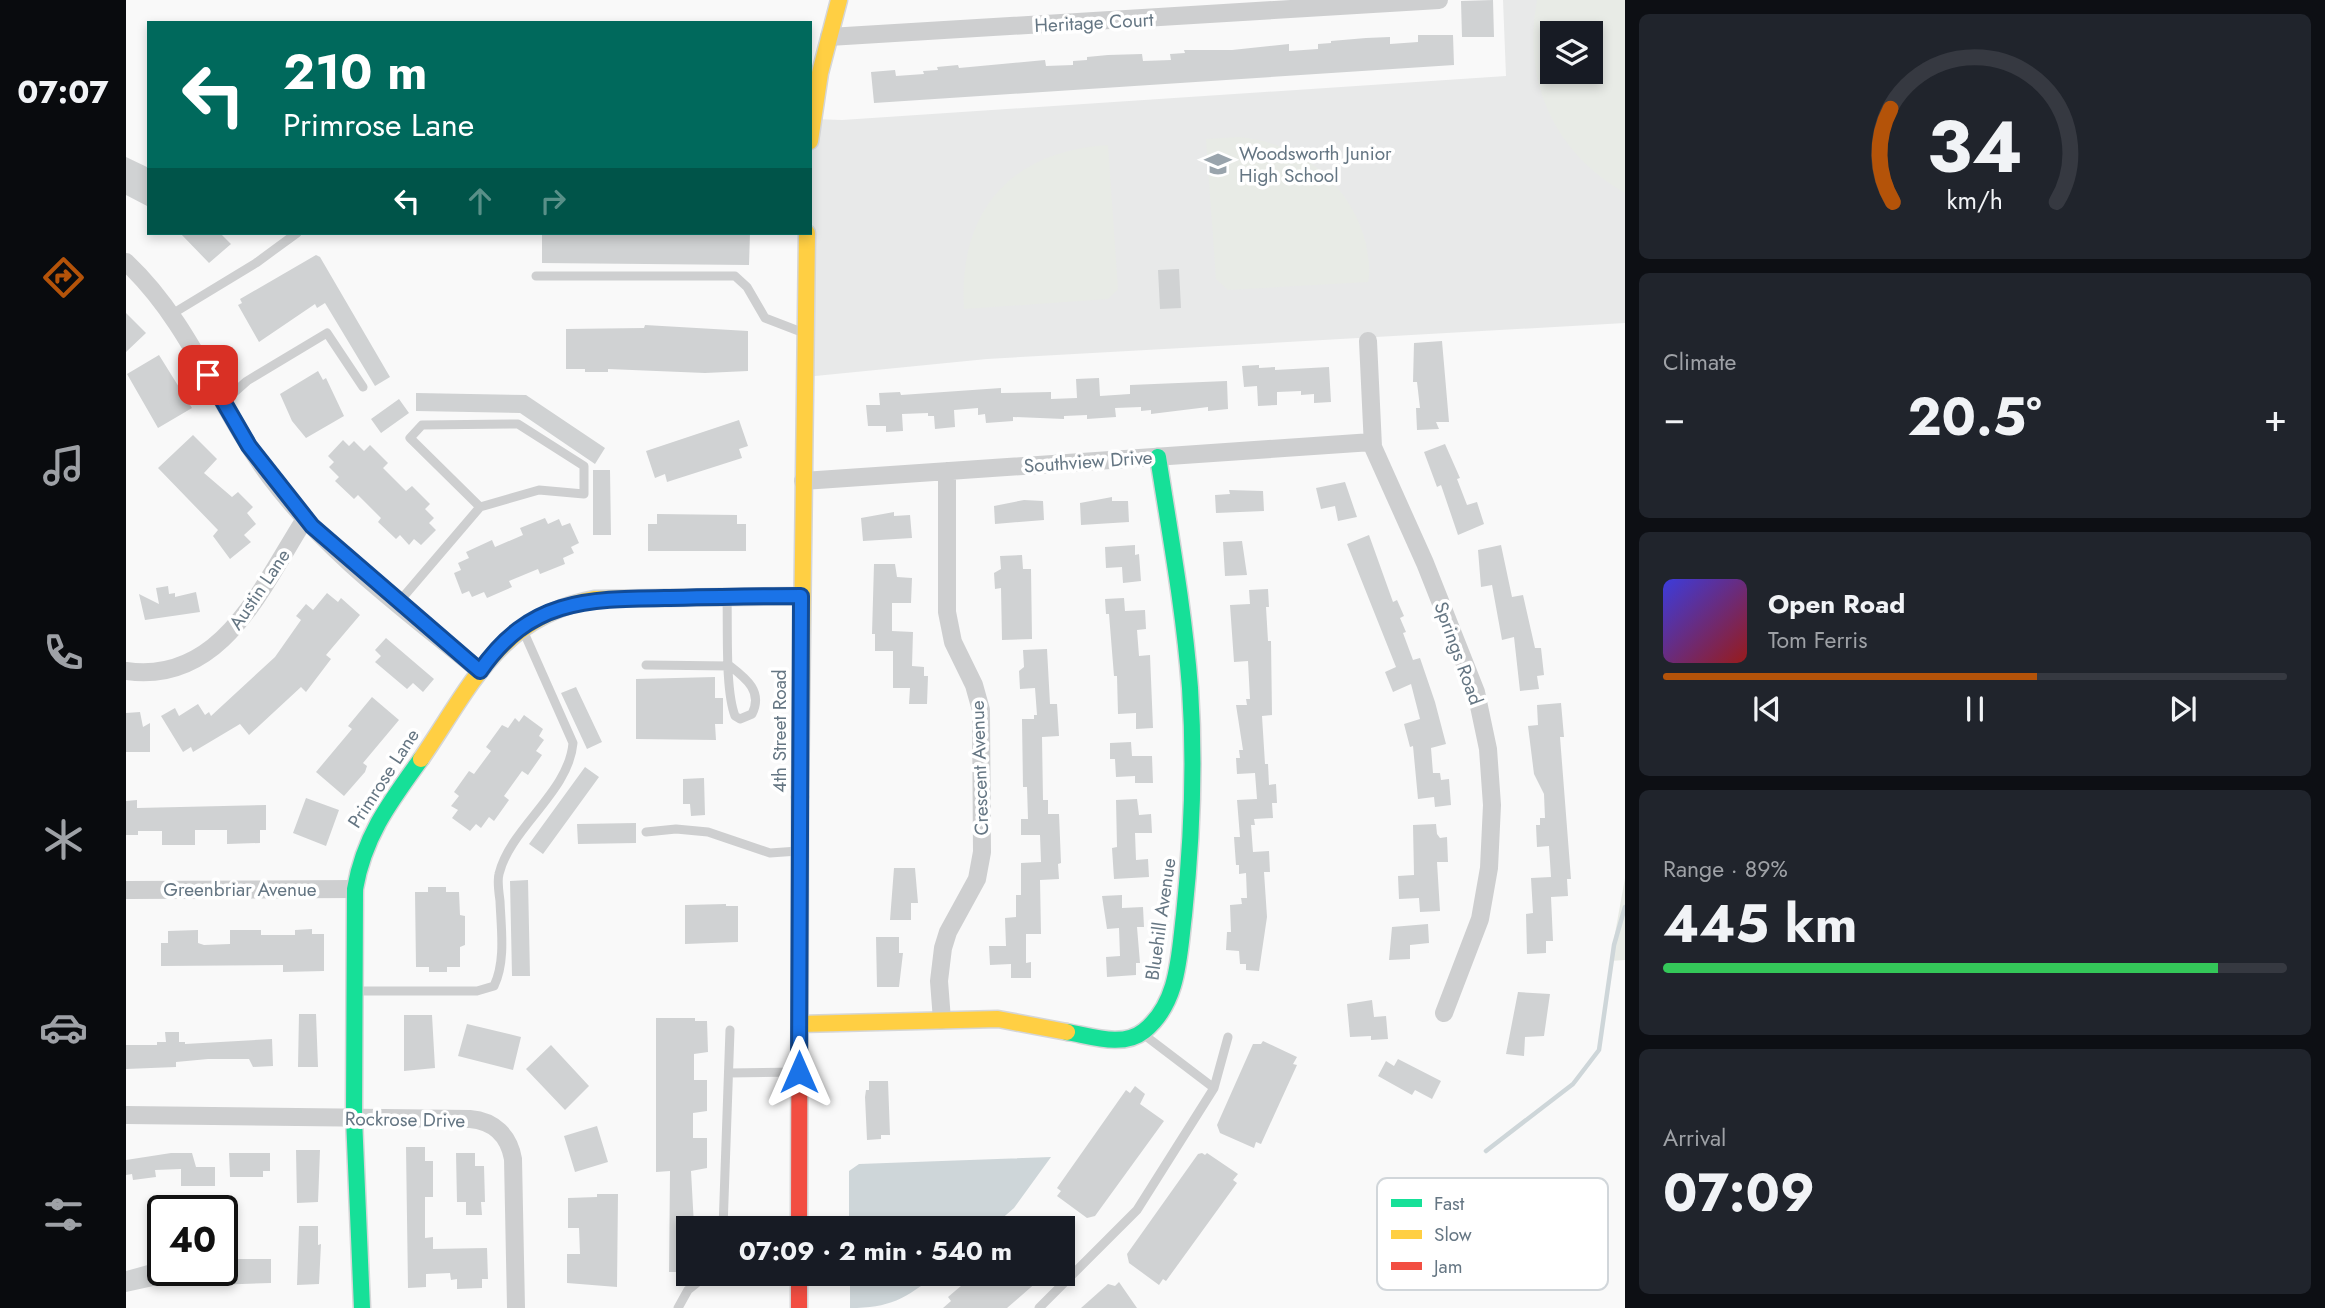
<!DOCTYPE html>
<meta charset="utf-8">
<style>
body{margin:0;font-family:Jost,sans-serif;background:#20242c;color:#f1f3f6;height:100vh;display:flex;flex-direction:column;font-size:26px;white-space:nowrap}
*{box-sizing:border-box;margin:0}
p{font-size:23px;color:#9ea1a6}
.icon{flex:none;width:38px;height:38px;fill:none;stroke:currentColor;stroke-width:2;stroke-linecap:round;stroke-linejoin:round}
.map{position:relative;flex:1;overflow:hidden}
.panel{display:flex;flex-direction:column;gap:14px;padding:14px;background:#0d0f14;width:700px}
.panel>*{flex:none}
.banner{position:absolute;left:21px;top:21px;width:665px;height:214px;border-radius:0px;box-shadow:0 4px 10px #0003;background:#00695c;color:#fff;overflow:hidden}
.buttons{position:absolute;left:1414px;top:21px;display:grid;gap:14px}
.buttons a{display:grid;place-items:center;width:63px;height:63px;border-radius:0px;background:#171b24;box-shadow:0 4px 10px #0003;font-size:35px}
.speed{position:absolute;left:21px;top:1195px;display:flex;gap:14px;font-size:35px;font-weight:700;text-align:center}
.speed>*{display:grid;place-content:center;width:91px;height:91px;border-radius:50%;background:#171b24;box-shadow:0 4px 10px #0003;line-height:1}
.speed .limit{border:4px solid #111;border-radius:10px;background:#fff;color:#111}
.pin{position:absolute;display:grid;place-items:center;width:60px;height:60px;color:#fff;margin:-30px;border-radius:14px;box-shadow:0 4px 10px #0006}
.me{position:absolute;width:77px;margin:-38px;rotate:0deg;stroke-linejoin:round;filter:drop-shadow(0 0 5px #0008)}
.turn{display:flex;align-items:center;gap:24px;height:147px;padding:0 21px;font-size:32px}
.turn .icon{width:91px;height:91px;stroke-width:2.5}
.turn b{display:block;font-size:49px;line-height:60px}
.lanes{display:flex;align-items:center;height:66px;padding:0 21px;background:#0003;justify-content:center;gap:35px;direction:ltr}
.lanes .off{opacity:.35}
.big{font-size:52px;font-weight:700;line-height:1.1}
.panel .widget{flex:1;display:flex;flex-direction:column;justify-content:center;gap:10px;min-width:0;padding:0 24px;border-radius:10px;background:#20242c}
.panel .dial{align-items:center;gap:0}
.dial svg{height:182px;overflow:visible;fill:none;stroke:#363941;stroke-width:7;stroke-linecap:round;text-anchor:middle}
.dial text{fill:#f1f3f6;stroke:none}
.song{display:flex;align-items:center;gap:21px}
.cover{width:84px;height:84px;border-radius:10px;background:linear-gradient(135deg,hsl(240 70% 55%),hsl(0 70% 35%))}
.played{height:7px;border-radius:4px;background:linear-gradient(90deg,#b45309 60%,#363941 60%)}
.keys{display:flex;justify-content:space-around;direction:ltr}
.heat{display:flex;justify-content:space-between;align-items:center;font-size:38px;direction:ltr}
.charge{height:10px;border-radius:5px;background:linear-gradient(90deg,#34c759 89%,#363941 0)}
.trip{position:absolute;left:550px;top:1216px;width:399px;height:70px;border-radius:0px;background:#171b24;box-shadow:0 4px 10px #0003;font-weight:700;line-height:70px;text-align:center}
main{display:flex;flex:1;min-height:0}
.tab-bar{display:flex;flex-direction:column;width:126px;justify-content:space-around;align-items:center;background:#090b0e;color:#9ea1a6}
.tab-bar .icon{width:49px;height:49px}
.tab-bar .on{color:#b45309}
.tab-bar b{font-size:32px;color:#f1f3f6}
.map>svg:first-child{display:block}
.built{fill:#e8e9e9;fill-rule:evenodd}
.green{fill:#e8ebe6;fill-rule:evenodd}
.water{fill:#ced6d9}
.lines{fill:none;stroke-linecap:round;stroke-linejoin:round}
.stream{stroke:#ced6d9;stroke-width:4.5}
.building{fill:#d0d2d3}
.fast-casing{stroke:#d5d6d7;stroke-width:19}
.slow-casing{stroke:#d5d6d7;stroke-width:19}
.jam-casing{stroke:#d5d6d7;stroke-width:19}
.lane{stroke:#cecfd0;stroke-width:9}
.street{stroke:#cecfd0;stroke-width:18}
.fast{stroke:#16e098;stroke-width:16}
.slow{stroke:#ffcf43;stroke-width:16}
.jam{stroke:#f24e42;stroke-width:16}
.route-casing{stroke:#114b97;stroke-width:18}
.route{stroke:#1a73e8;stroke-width:12}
.labels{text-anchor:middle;stroke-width:7;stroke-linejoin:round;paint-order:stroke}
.street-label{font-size:19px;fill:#657683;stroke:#fff}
.poi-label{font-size:19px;fill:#657683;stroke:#fff;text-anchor:start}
.key{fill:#fff;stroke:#d1d6da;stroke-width:2}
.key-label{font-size:19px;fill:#657683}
</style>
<main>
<nav class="tab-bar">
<b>07:07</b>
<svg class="icon on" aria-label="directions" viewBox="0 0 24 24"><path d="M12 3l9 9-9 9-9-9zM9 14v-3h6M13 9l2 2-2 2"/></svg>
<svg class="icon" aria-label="music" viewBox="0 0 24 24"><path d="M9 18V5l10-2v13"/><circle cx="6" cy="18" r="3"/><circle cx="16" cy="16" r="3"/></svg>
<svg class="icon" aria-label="phone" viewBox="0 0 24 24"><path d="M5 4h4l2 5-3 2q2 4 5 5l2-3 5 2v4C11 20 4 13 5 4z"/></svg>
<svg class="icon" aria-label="climate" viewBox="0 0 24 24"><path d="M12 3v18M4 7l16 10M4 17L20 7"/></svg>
<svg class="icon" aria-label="car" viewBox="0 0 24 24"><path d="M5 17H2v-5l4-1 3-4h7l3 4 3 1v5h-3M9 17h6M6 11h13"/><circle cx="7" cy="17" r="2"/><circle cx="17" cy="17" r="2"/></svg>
<svg class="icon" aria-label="filters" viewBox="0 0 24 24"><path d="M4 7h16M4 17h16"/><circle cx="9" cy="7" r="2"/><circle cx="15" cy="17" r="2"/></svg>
</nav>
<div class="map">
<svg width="1499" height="1308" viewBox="0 0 1499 1308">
<rect width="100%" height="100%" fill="#f9f9f9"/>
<path class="built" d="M1377 0H1499V323L861 359 679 377 687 119 716 120 1380 76ZM1426 33H1465V72H1426Z"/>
<path class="green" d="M1411 0H1499V193C1427 152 1396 80 1411 0ZM1465 33V72H1426V33Z
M1113 137C1173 142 1226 185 1240 244 1242 256 1245 270 1242 282L1102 290 1090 279 1080 139Z
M982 145 992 289 982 299 838 309C832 212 884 151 982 145Z
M1499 878V960L1484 961Z"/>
<path class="water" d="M925 1157 888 1208 865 1228H723V1171L733 1164Z
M724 1274H810C780 1299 763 1308 724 1308Z"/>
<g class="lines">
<path class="stream" d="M1360 1151 1447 1084 1473 1050 1488 945 1499 907"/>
</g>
<path class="building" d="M1367 0 1368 37H1336L1335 1Z
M1292 35H1327L1328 65 748 103 745 72 769 70 770 76 798 74 797 71 812 70 811 67 832 65 833 68 919 60 920 66 947 65V61L961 60V57L982 55 1016 54 1017 61 1045 60 1044 54 1059 53 1058 50H1106L1163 44V51L1192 49V44L1205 43V41L1240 38 1264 37V44L1292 42Z
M0 157 23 168V207L0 195Z
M54 233H94L105 244 83 263Z
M416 233H624L623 265 416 263Z
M190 255 194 257 264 377 249 386 199 303 191 308 189 304 133 342 112 305 116 303 114 299Z
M1053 269 1055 308 1034 309 1032 270Z
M0 313 20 333 0 352Z
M519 325 622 331V371L579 373 482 369V372H459V369H440V329L518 328Z
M1316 341 1323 422H1310L1313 429 1291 430 1290 408H1294L1291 382H1287L1288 343Z
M33 355 66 408 32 428 1 374Z
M1133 365V368L1149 367V370L1203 367 1205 402 1188 403V394L1175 395V391L1151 392V405L1132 406 1131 386 1118 387 1116 366Z
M192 371 197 380 200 378 218 416 180 438 166 421 154 394Z
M973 378 974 396 1004 394V385L1101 381 1102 409 1082 411V407L1025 414V410L1015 411V407L989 408 990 417 961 419V415L938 416V419L887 417V421L860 423 859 414 852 415V408L828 410 829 427 809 429 808 416H802V413L776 414 777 431 760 432V426H742L740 405H754L753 393 774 392 775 395 875 388V393L925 392V399L951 398 950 379Z
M290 393 400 395 479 448 469 464 394 413 290 411Z
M273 399 283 413 255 433 245 419Z
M613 420 622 446 613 449 616 458 541 482 539 474 529 478 520 451Z
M67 435 91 459 78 473 106 497 112 492 127 507 121 513 130 524 118 535 125 542 104 559 87 536 92 530 32 468Z
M217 440 223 446 228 441 238 451 244 445 262 463 257 468 280 491 286 486 304 504 299 509 308 518 303 523 310 530 295 545 288 539 283 545 274 535 270 539 252 522 255 518 232 495 228 499 209 481 213 477 203 467 208 462 202 456Z
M1319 444 1334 478 1331 479 1341 505 1351 502 1358 524 1332 535 1315 485 1311 487 1298 452Z
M467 470H484L485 535H467Z
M1219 482 1231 517 1212 521 1209 506 1195 509 1190 488Z
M1103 490 1137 491 1138 511 1090 513 1089 495 1104 494Z
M986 497V501H1002L1003 522 955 525 954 503Z
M898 500 917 501 918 520 869 524 868 506Z
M768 512V516L784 515 786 538 737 541 735 518Z
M531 514 611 515V524H620V551H522V524H531Z
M419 518 422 524 433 519 436 526 444 523 453 543 445 547 448 553 437 558 439 564 414 574 412 569 383 581 386 587 361 598 358 592 346 597 343 591 336 594 328 573 335 570 332 563 343 558 340 552 366 540 369 547 397 535 394 528Z
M1243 535 1267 602 1271 600 1278 616 1274 618 1280 632 1277 633 1287 660 1294 658 1309 702 1320 744 1305 748 1307 773H1314L1315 780 1323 779 1325 805 1309 807 1308 797 1292 799 1287 746 1284 747 1278 724 1294 719 1285 684 1267 692 1259 672 1270 667 1221 544Z
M1116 541 1121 575 1099 576 1097 542Z
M1009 545V555L1013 554 1015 581 997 583 996 567 980 568 979 547Z
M1375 545 1386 597 1397 595 1409 648H1415L1418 675 1411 676 1413 689 1394 691 1388 637 1376 640 1366 585 1355 587 1352 550Z
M896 555 897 569H905L906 639 876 640 875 588 869 589 868 573 875 569 874 556Z
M748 564H769L771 577 786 578 785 603H766V631L787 632 786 666 798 667V676H802L801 704H783L784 688H767V651H749V634H746Z
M42 586 43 594 49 593V597L70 592 74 612 19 620 13 594 33 604 30 588Z
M1142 589 1143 607H1140L1142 641H1145L1146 715 1136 716 1139 764H1142L1143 785 1150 784 1151 803H1146L1147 818 1128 819 1129 825H1125L1127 852 1143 851 1144 872H1138L1141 917 1133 971 1120 970V964H1114L1113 951 1100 950 1101 932H1105L1104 905 1116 904 1115 898H1121L1120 873 1113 874V865H1110L1108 837H1114L1111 800 1131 799 1129 773 1111 774 1110 758H1114L1113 750H1117L1110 705H1121L1120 699H1124L1122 661 1108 662 1104 605 1124 604 1123 590Z
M201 593 212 602 215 598 234 615 200 655 205 659 180 692 175 687 123 735 114 724 67 752 65 747 57 752 35 716 49 708 53 716 72 704 79 715 83 712 85 716 149 657 175 620 170 616 180 604 187 610Z
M998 598 999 611 1019 610 1020 629 1011 630 1013 656 1024 655 1027 728 1010 729V713L992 714 991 676H988L983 614H980L979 599Z
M260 638 308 679 297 692 287 683 281 689 249 662 255 656 249 650Z
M921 649 924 704H931L933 736 916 737 917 800H922V814H933L935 863 932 864 933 879 914 880 915 934H900V963L905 962V978H885V964L864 965 863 946H880L879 918 890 917V895H895V863L915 862 914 835H895V819H902L901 787H897L896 719H908V715H911L909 688 894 689 893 671 898 667 897 650Z
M589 677V698H597V724H589L590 740 510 739V679Z
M450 687 476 742 461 749 435 693Z
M246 697 273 720 237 763 241 766 239 772 218 796 190 772 226 729 222 726Z
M1435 703 1438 737H1434L1445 879H1441L1442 896 1425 897 1427 941H1420V953L1401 954 1400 914 1407 913 1405 878 1425 877 1423 846 1411 847 1410 825H1414V818H1419L1418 794 1408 774 1402 726 1412 725 1411 705Z
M14 712 17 727 24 723V752H0V713Z
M398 715 417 729 413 736 418 740 410 751 416 755 402 775 396 771 378 796 383 800 368 821 363 817 355 828 350 824 344 831 326 818 332 810 325 806 333 796 328 792 343 771 348 774 365 751 360 747 376 725 382 728 389 718 393 722Z
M1005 742 1006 756H1026L1027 783H1009V776L990 777 989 759H984V743Z
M459 767 473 777 417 854 403 844Z
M578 778 579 815 565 816 564 804H557V779Z
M180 798 213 810 200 846 167 833Z
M1011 799 1013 815 1025 814 1026 833H1009L1010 860 1022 859 1023 877 988 879 986 848 991 847 990 800Z
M11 800V808L140 805V830H134V843L101 844V830H69V845H36V831H12V835H0V801Z
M510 823V843L452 844 451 824Z
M1310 824 1311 834 1314 838 1321 837 1322 862H1311L1314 911 1294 912 1293 898 1273 899 1272 876 1288 875 1287 825Z
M768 868H789L792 903H785V920H764Z
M402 880 404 976H386L384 881Z
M302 887H320V892H333L334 915 339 916V945L334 947V967H321V972H303V967H290L289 892H302Z
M996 895V908L1017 907 1018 927H1011L1014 963H1010V975L981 977 980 957 994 956 993 928 981 929 976 896Z
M600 904V906H612V942L559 944V905Z
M1302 924 1303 943 1284 945V959L1263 960 1266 927Z
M186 929V934H198V971L157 972V965L35 966V943H42V931L72 930V943L78 945 104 944V930H135V935H169V930Z
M750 937H773V953H777L773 987H751Z
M1392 992 1424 994 1418 1036 1399 1037 1398 1056 1380 1054Z
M1246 1000 1248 1017 1260 1016 1262 1039 1245 1040V1036L1224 1037 1221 1004Z
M173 1014H190L192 1067H172Z
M278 1015H306L309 1068 278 1071Z
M530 1018H569V1021H581L582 1052 568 1054V1080H581V1111L567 1113V1138H581V1168L565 1171 568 1226 562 1228V1272H543L544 1171 530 1172Z
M341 1024 395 1037 387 1070 332 1056Z
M39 1032H53V1042H59V1044L146 1039 147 1066 127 1067 123 1059H82L50 1062V1067L0 1069V1045H31V1042H40Z
M1137 1041 1171 1057 1167 1064 1171 1065 1135 1144 1130 1142 1128 1148 1094 1133 1091 1125 1127 1044H1135Z
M425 1045 463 1086 439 1110 400 1069Z
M1272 1059 1315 1081 1306 1099 1289 1090 1286 1095 1252 1076 1260 1061 1268 1066Z
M743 1081H762L764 1135H755V1139L741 1140 739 1097 740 1090H743Z
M1009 1086 1019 1094 1014 1104 1038 1121 969 1216 961 1218 931 1196 935 1191 931 1188 1000 1090 1004 1093Z
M471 1126 482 1162 449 1172 438 1136Z
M280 1147H299V1161H307V1197H299V1238L307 1237V1249L361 1248 362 1279H356V1288L331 1289V1279L325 1280 324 1273 300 1274V1287L282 1288Z
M170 1150H194L192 1202 171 1203Z
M45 1153H66L70 1167H89V1186H55V1169L29 1170 30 1177 7 1180 6 1174 0 1175V1160Z
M103 1153H144V1171H137V1177H104Z
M330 1153H349V1166H358L359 1202H355L356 1215H340V1202H331Z
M1076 1153 1079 1155 1081 1153 1112 1174 1107 1180 1111 1183 1040 1281 1037 1279 1033 1285 1003 1263 1001 1254 1072 1154Z
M471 1194H492L491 1287 441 1283V1254H454L453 1228H442V1198L471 1197Z
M173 1226H192V1245L195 1244 193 1284 171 1285Z
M111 1259H145V1283L59 1286V1270H105V1267H111Z
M29 1263 32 1285 0 1292V1271Z
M849 1274H920L881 1308H817L825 1301 822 1297Z
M993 1282 1011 1308H955L982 1284 989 1286Z"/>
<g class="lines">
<g class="fast-casing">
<path id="fast" d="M941 1032C965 1036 997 1048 1018 1031 1053 1003 1053 955 1058 915 1066 840 1069 763 1064 688 1058 610 1044 534 1032 457
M236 1308 228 1118 229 889C238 836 264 802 295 759"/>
</g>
<g class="slow-casing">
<path id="slow" d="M684 141 694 73 713 0
M295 759C345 686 373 617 468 599L675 596
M674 797 681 233
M674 1024 872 1019 941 1032"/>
</g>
<g class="jam-casing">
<path id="jam" d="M673 1228 674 797
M673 1274V1308"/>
</g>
<path class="lane" d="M410 276H609L621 287 639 318 678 333
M46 314 130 263 171 233
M96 403 121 381 201 333 237 387
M272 603 354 507 413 490 458 494V466L392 424 296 425 284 438 354 507
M520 665 604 666C621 679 637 692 626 714L614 719 609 716C599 690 602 629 601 599
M520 832 550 829 582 832 644 853 672 851
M230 991H351L368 986C380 961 375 928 374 901 373 893 371 881 373 874 384 828 443 792 447 743L396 628
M1017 1034 1088 1088
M603 1073 672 1072
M597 1228 604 1030
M552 1308 562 1290 582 1274
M913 1308 1011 1210 1088 1088 1102 1037"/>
<path class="street" d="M703 37 1313 0
M0 262C65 323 92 407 144 477 201 553 281 611 354 671
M1242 341 1247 447 1299 563 1350 692 1362 749 1366 805 1363 868 1354 919 1318 1013
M677 481 1246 442
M0 671C96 685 136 586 179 519
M0 890 229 889
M816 1020 813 981 817 948 822 932 851 879 856 852 855 710 848 685 827 642 821 612V471
M0 1115 344 1119C368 1121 383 1136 387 1159L390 1308"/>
<use href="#fast" class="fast"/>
<use href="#slow" class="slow"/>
<use href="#jam" class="jam"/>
</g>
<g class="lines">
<g class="route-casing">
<path id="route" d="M82 375 123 446 186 526 354 671C404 599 460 599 541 598 586 597 630 596 675 596L673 1072"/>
</g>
<use href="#route" class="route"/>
</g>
<defs>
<g id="school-bare" transform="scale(2.1)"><path d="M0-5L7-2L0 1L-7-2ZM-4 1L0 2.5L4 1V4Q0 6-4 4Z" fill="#99a4ac" stroke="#fff" stroke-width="2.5" paint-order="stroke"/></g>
</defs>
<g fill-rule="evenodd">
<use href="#school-bare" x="1092" y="164"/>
</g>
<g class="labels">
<g class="street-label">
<text transform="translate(968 22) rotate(-3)" y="7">Heritage Court</text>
<text transform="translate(962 461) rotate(-4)" y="7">Southview Drive</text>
<text transform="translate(133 589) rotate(-56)" y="7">Austin Lane</text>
<text transform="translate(1333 653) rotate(70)" y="7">Springs Road</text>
<text transform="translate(653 731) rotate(-90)" y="7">4th Street Road</text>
<text transform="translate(853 768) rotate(-92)" y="7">Crescent Avenue</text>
<text transform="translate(257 778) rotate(-57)" y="7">Primrose Lane</text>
<text x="114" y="896">Greenbriar Avenue</text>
<text transform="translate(1034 919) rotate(-82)" y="7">Bluehill Avenue</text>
<text transform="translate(279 1119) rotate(1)" y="7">Rockrose Drive</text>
</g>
<g class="poi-label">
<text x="1113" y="160">Woodsworth Junior<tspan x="1113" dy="22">High School</tspan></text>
</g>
</g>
<rect x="1251" y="1178" width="231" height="112" rx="10" class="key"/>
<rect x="1265" y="1199" width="31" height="8" fill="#16e098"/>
<rect x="1265" y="1230" width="31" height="9" fill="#ffcf43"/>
<rect x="1265" y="1262" width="31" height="8" fill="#f24e42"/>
<g class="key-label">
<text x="1308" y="1210">Fast</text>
<text x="1308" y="1241">Slow</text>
<text x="1308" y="1273">Jam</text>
</g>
</svg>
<div class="buttons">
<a><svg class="icon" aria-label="layers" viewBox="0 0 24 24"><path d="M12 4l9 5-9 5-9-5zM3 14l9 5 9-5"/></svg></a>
</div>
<div class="speed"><div class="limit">40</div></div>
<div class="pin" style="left:82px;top:375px;background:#d93025"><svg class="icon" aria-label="arrive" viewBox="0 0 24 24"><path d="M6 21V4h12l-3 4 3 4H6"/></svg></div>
<svg class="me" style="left:673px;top:1072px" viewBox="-20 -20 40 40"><path d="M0-17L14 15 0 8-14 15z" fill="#1a73e8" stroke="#fff" stroke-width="4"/></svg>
<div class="trip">07:09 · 2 min · 540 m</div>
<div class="banner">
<div class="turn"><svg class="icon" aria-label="left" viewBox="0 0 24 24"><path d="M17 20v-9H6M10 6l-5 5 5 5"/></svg><div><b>210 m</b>Primrose Lane</div></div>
<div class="lanes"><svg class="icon" aria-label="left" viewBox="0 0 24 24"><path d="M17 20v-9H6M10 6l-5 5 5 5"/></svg><svg class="icon off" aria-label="ahead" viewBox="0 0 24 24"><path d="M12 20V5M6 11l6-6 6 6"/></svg><svg class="icon off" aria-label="right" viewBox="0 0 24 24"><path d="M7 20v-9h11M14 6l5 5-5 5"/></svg></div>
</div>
</div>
<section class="panel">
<div class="widget dial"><svg viewBox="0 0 100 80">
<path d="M14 69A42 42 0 1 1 86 69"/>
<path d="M14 69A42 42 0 0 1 13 28" stroke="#b45309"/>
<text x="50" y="56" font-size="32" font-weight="700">34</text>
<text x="50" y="72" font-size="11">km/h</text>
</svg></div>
<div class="widget"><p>Climate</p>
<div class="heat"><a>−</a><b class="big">20.5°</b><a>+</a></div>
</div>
<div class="widget">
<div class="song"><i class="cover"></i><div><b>Open Road</b><p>Tom Ferris</p></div></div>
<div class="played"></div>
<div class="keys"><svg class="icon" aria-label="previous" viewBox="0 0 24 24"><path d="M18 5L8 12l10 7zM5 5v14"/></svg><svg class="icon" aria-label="pause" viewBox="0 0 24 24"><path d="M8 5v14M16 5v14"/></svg><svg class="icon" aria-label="next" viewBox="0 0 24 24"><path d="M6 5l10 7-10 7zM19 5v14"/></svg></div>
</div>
<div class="widget"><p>Range · 89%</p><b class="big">445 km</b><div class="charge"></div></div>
<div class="widget"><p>Arrival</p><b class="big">07:09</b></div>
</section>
</main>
